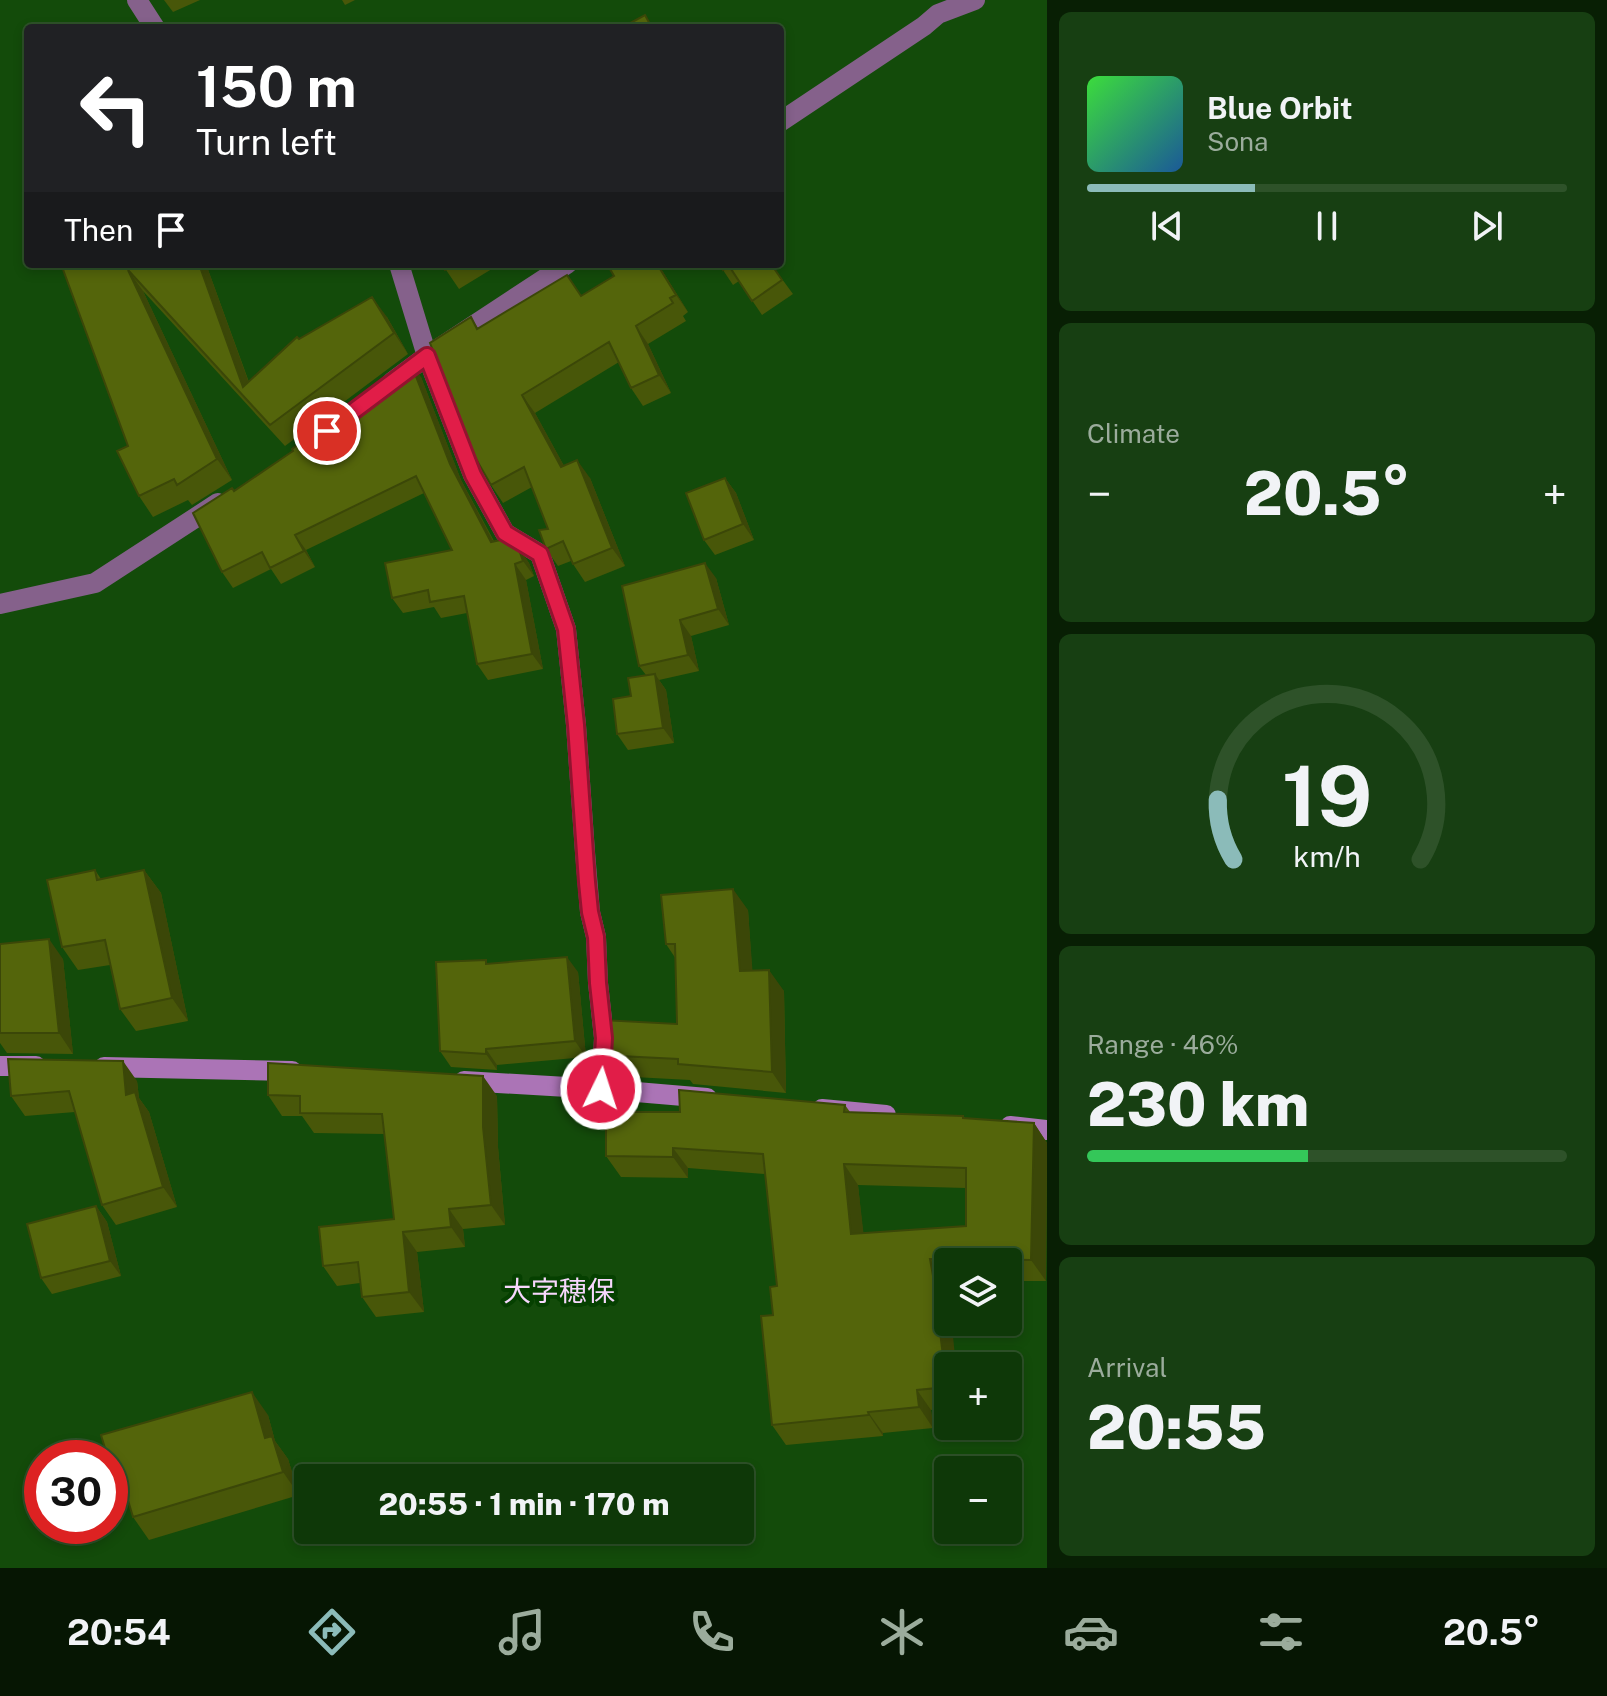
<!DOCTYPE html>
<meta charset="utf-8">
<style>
body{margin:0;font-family:"Public Sans","Noto Sans JP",sans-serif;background:#173f12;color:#f1f3f6;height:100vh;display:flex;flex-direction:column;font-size:30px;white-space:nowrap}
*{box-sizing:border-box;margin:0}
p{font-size:26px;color:#9bac9c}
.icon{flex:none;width:44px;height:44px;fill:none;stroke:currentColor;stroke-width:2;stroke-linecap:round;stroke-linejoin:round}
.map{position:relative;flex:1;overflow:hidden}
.panel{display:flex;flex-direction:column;gap:12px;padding:12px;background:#081f04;width:560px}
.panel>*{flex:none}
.hud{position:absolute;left:24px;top:24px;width:760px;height:244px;border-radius:8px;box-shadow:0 4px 12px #0003,0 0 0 2px #2e5229;background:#202124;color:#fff;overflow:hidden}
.controls{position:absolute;left:934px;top:1248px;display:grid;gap:16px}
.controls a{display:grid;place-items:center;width:88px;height:88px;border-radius:8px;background:#0e3808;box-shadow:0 4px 12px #0003,0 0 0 2px #2e5229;font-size:40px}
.speed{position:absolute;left:24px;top:1440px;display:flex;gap:16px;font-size:40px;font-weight:700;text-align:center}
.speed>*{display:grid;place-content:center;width:104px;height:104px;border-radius:50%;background:#0e3808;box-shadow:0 4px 12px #0003,0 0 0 2px #2e5229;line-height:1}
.speed .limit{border:12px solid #d22;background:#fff;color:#111}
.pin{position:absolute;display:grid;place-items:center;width:68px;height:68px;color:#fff;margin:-34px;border:4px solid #fff;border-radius:50%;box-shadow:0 2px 8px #0007}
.me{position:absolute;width:88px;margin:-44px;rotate:4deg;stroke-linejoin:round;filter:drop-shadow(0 0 6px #0008)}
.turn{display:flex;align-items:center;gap:28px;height:168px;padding:0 40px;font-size:36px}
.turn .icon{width:104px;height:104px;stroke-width:2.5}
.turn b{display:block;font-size:56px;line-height:68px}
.then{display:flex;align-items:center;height:76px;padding:0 40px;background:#0003;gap:16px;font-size:30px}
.big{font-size:60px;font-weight:800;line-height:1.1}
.panel .card{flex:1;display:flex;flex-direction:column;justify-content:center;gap:12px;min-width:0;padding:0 28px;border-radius:12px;background:#173f12}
.panel .dial{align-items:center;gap:0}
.dial svg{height:208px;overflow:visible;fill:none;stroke:#2e5229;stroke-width:7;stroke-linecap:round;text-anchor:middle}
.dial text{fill:#f1f3f6;stroke:none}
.song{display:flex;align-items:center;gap:24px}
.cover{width:96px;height:96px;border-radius:12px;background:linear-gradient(135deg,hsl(120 70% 55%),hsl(210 70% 35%))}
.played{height:8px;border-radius:4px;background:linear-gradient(90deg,#8bbbb9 35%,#2e5229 35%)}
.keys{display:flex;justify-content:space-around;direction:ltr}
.heat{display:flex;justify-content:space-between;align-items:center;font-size:44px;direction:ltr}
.charge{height:12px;border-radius:6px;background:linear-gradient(90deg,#34c759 46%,#2e5229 0)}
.trip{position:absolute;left:294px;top:1464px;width:460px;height:80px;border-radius:8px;background:#0e3808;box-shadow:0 4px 12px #0003,0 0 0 2px #2e5229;font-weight:800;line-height:80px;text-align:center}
.menu{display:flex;height:128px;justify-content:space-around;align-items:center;background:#061603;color:#9bac9c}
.menu .icon{width:56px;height:56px}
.menu .selected{color:#8bbbb9}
.menu b{font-size:36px;color:#f1f3f6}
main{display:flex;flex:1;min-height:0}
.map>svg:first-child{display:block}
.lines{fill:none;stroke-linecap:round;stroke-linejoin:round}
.street{stroke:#85618b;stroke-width:20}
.secondary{stroke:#ab74b6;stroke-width:20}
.wall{fill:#485709;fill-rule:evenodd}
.shaded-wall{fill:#3b4708}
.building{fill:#54650b;stroke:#3b4708;stroke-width:2;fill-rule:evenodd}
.route-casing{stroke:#92132f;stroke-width:20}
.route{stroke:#e11d48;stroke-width:14}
.labels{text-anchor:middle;stroke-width:8;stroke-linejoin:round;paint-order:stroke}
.quarter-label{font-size:28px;fill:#f7d7fd;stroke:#054000}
</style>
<main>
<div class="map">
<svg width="1047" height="1568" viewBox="0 0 1047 1568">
<rect width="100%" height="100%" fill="#134b0a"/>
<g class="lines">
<path class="street" d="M137 0 155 28
M780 122 924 26 938 14 975 0
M399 264 427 356 473 475 505 533 540 554 566 629 576 725 585 852 590 912 596 937 598 983 604 1038 601 1089
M392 382 427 356 567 264
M0 604 95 583 218 503"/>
<path class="secondary" d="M0 1066H36
M104 1067 292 1071
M464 1081 601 1089 707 1098
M822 1109 886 1115
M1010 1126 1047 1130"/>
</g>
<path class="wall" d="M164 0H200L173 12Z
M342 0H355L345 5Z
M61 264H206L249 382 299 339 387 317 408 354 285 446 143 291 232 480 192 505 188 500 153 517 139 496 128 446Z
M442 264H500L459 289Z
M607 264H658L688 312 683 316 686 321 648 344 671 393 643 406 631 388 619 362 535 413 564 466 590 478 625 566 585 582 571 561 558 566 546 549 548 529 532 487 503 503 491 485 471 317 478 328 581 296 614 276Z
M719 264H771L793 294 762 315 739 281 733 285Z
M421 377 461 480 494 541 518 547 529 563 534 576 526 580 543 669 488 680 477 664 467 613 441 618 434 607 403 613 392 598 452 550 424 493 306 550 315 567 281 584 271 569 233 588 222 572Z
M725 478 736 493 754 540 715 555 704 540Z
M716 578 729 625 691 636 699 671 659 680 666 690 674 743 628 750 617 734 631 696 646 675 639 666Z
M95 870 101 879 144 870 161 893 188 1021 136 1031 120 1009 110 965 78 970 62 947Z
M748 910 752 970 784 991 786 1093 693 1084 690 1080 615 1076 600 1055 677 1024 676 959 666 944Z
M0 944 63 959 73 1054 7 1053 0 1043Z
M488 963 578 972 586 1057 497 1065V1070L451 1067 440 1051Z
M137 1081 139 1098 149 1112 177 1207 116 1225 102 1205 75 1112 25 1116 11 1096Z
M268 1095 497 1096 498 1147 505 1225 463 1229 465 1247 417 1252 424 1312 376 1317 362 1297 360 1283 337 1286 323 1266 394 1219 384 1134 314 1133 302 1116H282Z
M845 1105 850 1112 963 1116 965 1118 1034 1123 1047 1143 1046 1281H1008V1262H948V1280H944L954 1336H953L948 1366V1408L931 1410 933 1428 883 1433V1436L786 1445 772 1425 773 1315 777 1286 765 1174 688 1168V1178L621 1177 606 1156 680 1112ZM858 1185 966 1188V1226L863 1233Z
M96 1206 107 1222 121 1276 52 1294 41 1278Z
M268 1415 275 1441 288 1459 299 1495 149 1540 133 1517 124 1488 111 1469Z"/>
<path class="shaded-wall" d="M199 264H206L258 408 243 387Z
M657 264H658L688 312 676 295Z
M128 270 143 291 232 480 217 459Z
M372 297 387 317 408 354 394 333Z
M636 326 648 344 671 393 659 375Z
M410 361 421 377 461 480 502 558 491 542 450 464Z
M522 395 535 413 574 484 561 467Z
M577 460 590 478 625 566 612 548Z
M725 478 736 493 754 540 743 524Z
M295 535 306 550 315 567 304 551Z
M518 547 529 563 534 576 523 561Z
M705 563 716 578 729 625 718 609Z
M515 564 526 580 543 669 532 654Z
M680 620 691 636 699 671 688 655Z
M655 674 666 690 674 743 663 728Z
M144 870 161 893 188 1021 172 998Z
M733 889 748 910 754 991 740 971Z
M49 939 63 959 73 1054 59 1033Z
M567 957 578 972 586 1057 575 1041Z
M769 970 784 991 786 1093 772 1072Z
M486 1049 497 1065V1070L486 1054Z
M123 1061 137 1081 139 1098 149 1112 177 1207 163 1187 126 1095Z
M483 1076 497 1096 498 1147 505 1225 491 1205 483 1127Z
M1034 1123 1047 1143 1046 1281 1031 1260Z
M673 1148 688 1168V1178L673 1157Z
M844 1164 858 1185 866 1255 851 1234Z
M96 1206 107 1222 121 1276 110 1261Z
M449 1209 463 1229 465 1247 451 1227Z
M403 1232 417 1252 424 1312 409 1292Z
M930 1259 944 1280 948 1301V1322H952L954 1336 940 1315Z
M938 1316 953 1336 956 1366H948V1388Z
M917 1390 931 1410 933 1428 919 1407Z
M252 1392 268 1415 275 1441 288 1459 299 1495 283 1472 265 1438Z
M868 1412 883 1433V1436L869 1415Z"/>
<path class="building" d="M645 15 652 28H621Z
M61 264H199L243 387 297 337 299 339 372 297 394 333 270 425 128 270 217 459 177 485 174 479 139 496 117 451 128 446Z
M442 264H456L445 270Z
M607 264H657L676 295 670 298 673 303 636 326 659 375 631 388 609 342 522 395 561 467 577 460 612 548 573 564 563 541 546 549 539 530 548 529 524 467 491 485 472 452 430 343 471 317 477 329 567 275 581 296 614 276Z
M719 264H771L782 280 752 301 729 266 723 270Z
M410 361 450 464 491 542 505 539 518 547 523 561 515 564 532 654 477 664 464 596 430 602 428 590 392 598 385 563 452 550 416 476 295 535 304 551 270 568 262 552 222 572 193 513 232 488 234 491 293 451 292 449Z
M725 478 743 524 704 540 686 493Z
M705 563 718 609 680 620 688 655 639 666 622 586Z
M655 674 663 728 617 734 613 699 631 696 628 678Z
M95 870 97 880 144 870 172 998 120 1009 105 940 62 947 47 880Z
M733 889 740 971 769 970 772 1072 678 1064V1059L600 1055 602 1020 677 1024 675 944H666L661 895Z
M49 939 59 1033H0V944Z
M567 957 575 1041 486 1049V1054L440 1051 436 962 486 960V964Z
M8 1059 123 1061 126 1095 135 1092 163 1187 102 1205 69 1091 11 1096Z
M268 1063 483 1076V1127L491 1205 449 1209 451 1227 403 1232 409 1292 362 1297 358 1262 323 1266 319 1227 394 1219 382 1114 300 1113V1096L268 1095Z
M679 1090 845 1105 844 1112 963 1116V1118L1034 1123 1031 1260 930 1259 940 1315 938 1316 947 1387 917 1390 919 1407 868 1412 869 1415 772 1425 761 1316 773 1315 770 1287 777 1286 763 1154 673 1148V1157L606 1156V1112H680ZM844 1164 966 1168V1226L851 1234Z
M96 1206 110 1261 41 1278 27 1224Z
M252 1392 265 1438 272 1436 283 1472 133 1517 118 1467 111 1469 110 1458H108L101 1435Z"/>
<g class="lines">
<g class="route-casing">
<path id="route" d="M327 431 427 356 473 475 505 533 540 554 566 629 576 725 587 882 590 912 596 937 598 983 604 1038 601 1089"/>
</g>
<use href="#route" class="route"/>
</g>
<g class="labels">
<g class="quarter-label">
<text x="559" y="1301">大字穂保</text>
</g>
</g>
</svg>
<div class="controls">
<a><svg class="icon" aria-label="layers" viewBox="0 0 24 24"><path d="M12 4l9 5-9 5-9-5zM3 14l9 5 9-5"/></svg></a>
<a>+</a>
<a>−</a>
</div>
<div class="speed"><div class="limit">30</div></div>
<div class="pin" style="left:327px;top:431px;background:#d93025"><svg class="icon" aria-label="arrive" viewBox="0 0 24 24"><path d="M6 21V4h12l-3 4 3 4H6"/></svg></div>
<svg class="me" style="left:601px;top:1089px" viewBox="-20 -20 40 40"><circle r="17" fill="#e11d48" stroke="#fff" stroke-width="3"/><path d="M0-11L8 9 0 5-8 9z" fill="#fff"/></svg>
<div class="trip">20:55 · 1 min · 170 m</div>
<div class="hud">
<div class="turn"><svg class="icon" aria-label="left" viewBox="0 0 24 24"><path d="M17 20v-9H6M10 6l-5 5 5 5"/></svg><div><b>150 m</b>Turn left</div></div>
<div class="then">Then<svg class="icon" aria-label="arrive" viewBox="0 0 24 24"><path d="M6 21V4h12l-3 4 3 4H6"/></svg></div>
</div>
</div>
<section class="panel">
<div class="card">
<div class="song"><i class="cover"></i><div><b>Blue Orbit</b><p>Sona</p></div></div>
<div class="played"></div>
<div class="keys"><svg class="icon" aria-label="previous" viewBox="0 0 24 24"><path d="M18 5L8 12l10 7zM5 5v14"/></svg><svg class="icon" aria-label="pause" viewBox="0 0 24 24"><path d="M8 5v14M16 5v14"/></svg><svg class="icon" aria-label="next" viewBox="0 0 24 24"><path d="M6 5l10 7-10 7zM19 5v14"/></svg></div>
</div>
<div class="card"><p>Climate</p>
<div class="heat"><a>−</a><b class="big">20.5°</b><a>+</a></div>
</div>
<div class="card dial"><svg viewBox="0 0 100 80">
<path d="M14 69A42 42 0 1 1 86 69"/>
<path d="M14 69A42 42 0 0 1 8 46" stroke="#8bbbb9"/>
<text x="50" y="56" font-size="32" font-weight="700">19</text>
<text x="50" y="72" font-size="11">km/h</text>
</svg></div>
<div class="card"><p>Range · 46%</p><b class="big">230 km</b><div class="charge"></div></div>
<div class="card"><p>Arrival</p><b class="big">20:55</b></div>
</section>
</main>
<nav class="menu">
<b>20:54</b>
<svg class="icon selected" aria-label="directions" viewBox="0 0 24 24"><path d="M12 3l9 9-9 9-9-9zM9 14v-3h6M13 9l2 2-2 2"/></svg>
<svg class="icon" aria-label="music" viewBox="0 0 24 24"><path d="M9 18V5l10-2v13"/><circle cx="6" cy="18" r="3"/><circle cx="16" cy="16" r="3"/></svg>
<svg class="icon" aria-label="phone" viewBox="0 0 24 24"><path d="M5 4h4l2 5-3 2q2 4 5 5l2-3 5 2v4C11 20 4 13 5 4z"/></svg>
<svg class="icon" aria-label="climate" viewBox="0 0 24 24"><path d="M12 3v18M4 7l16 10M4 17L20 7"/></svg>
<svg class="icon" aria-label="car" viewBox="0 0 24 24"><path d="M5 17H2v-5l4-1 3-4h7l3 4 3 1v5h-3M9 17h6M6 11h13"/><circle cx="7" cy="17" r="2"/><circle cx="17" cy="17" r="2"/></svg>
<svg class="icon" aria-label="filters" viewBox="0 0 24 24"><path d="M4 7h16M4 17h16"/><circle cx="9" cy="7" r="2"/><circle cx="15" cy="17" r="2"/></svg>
<b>20.5°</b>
</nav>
